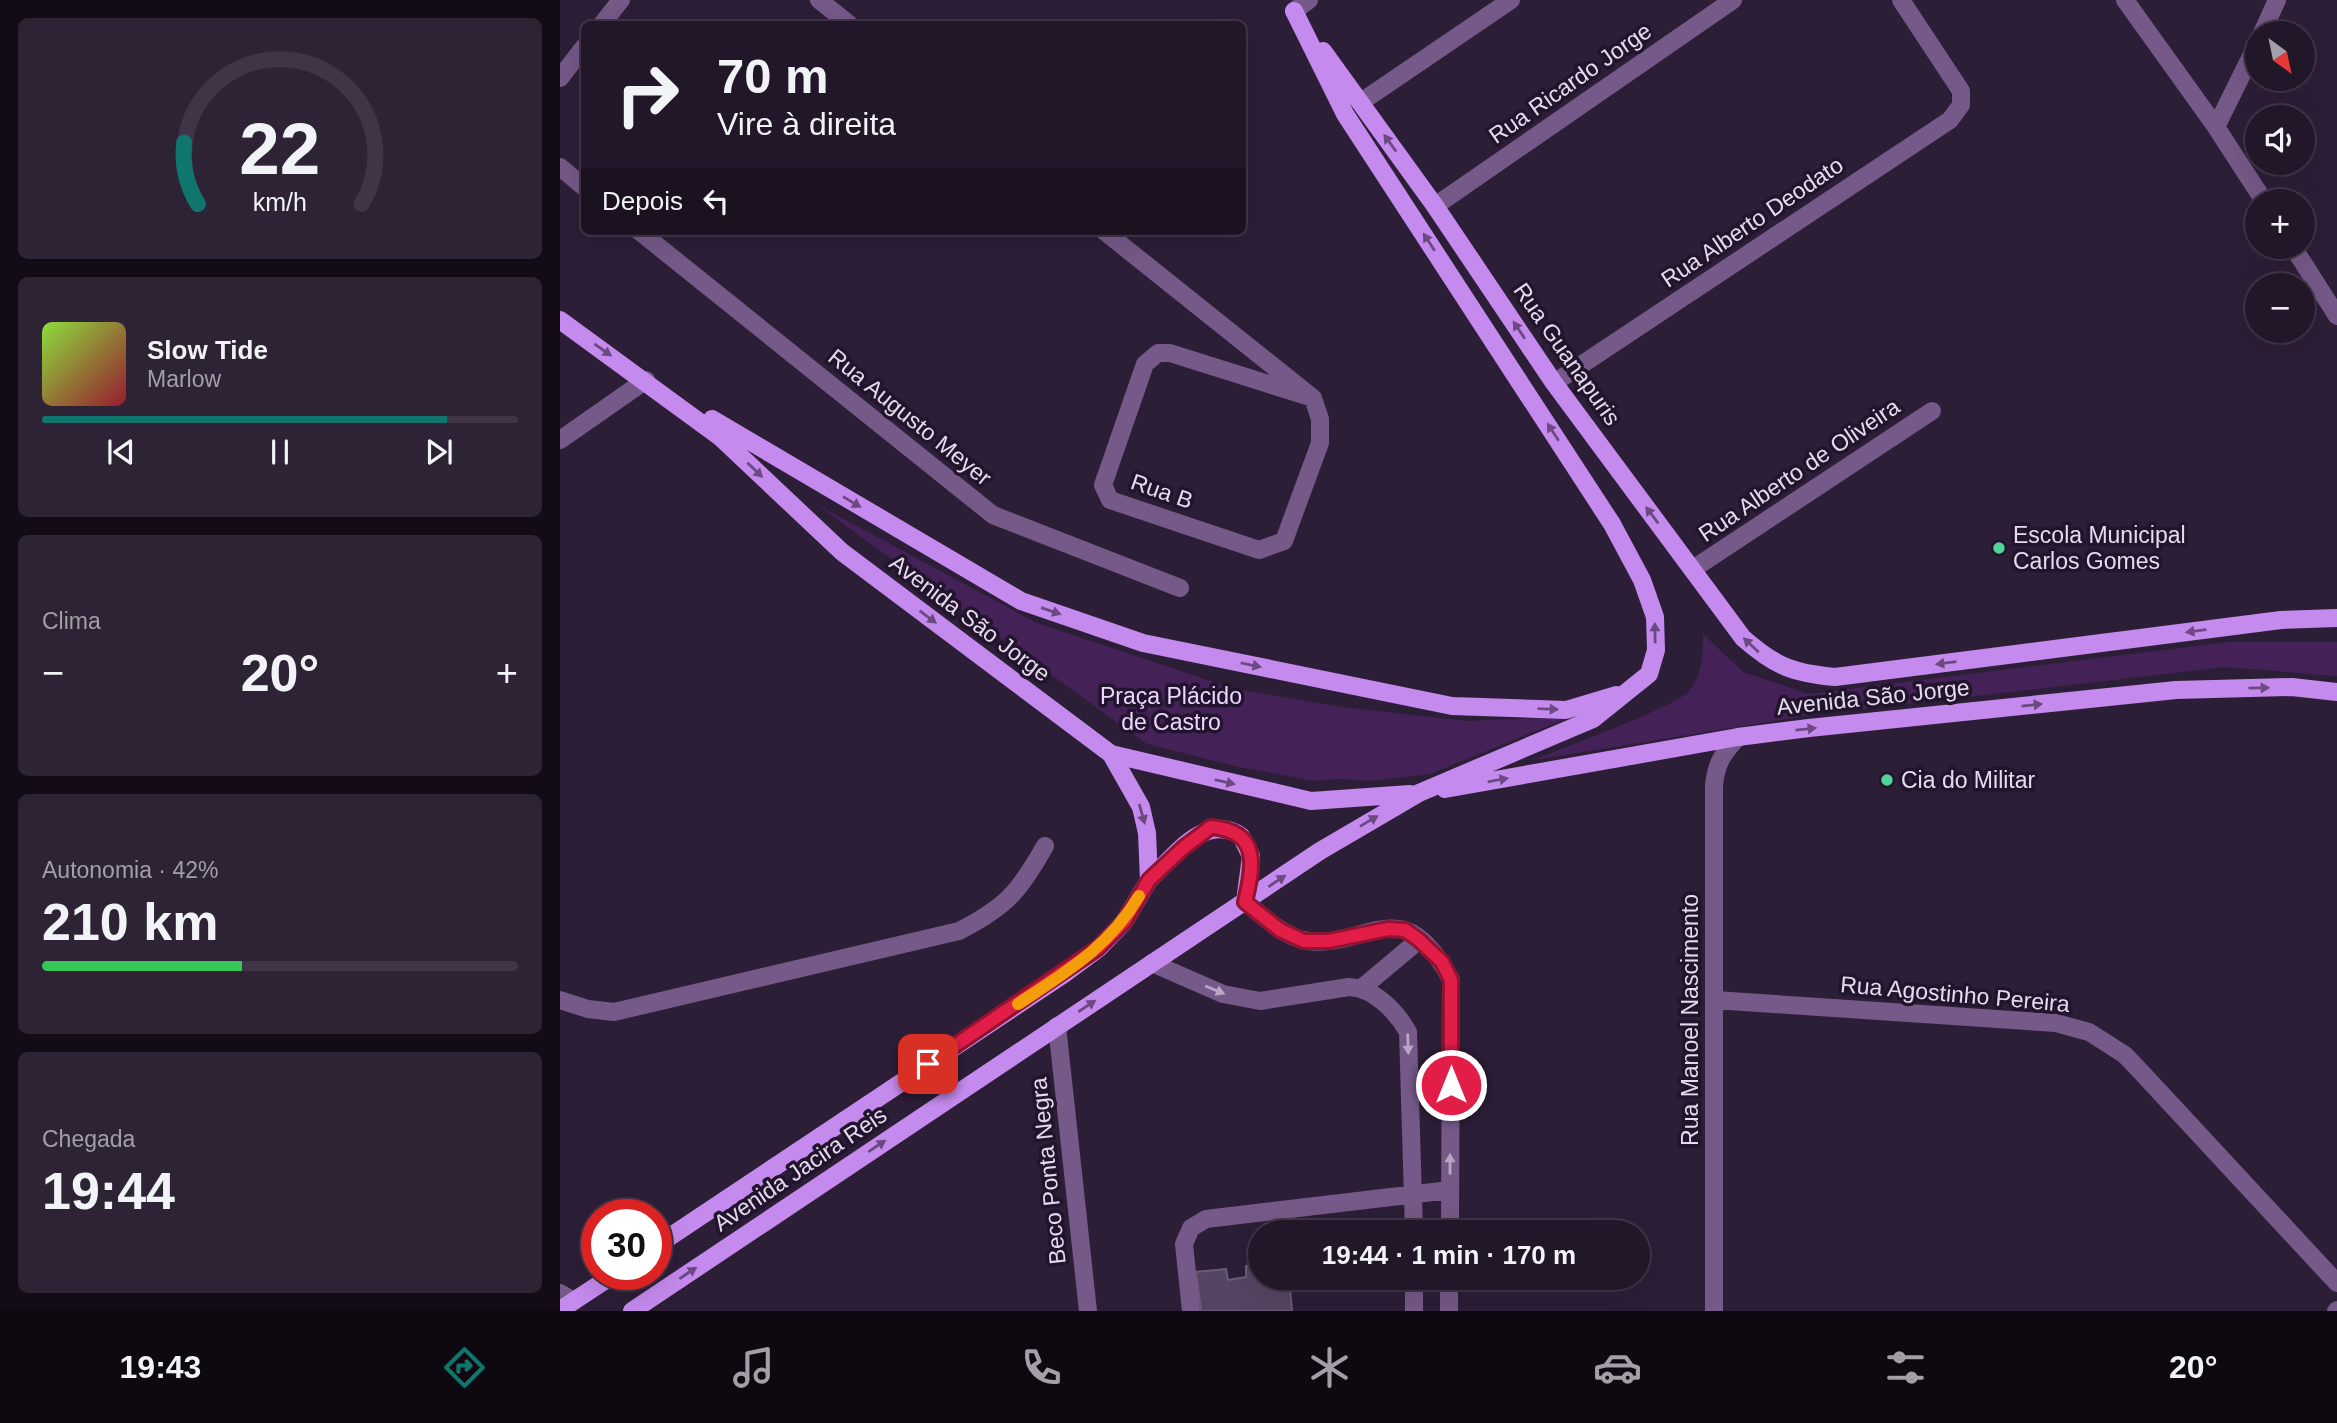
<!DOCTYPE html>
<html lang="pt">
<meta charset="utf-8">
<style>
body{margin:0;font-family:Helvetica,sans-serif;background:#2e2335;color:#f1f3f6;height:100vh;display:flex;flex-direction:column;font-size:26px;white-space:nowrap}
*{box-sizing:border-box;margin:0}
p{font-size:23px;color:#a29fa8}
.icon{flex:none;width:38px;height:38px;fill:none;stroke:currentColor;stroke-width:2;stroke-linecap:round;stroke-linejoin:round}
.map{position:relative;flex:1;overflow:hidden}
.sheet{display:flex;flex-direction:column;gap:18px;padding:18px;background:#130c17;width:560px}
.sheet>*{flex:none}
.guide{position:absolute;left:21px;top:21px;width:665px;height:214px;border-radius:10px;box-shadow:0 7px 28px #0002,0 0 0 2px #3f3546;background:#221629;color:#f1f3f6;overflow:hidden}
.needle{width:46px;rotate:147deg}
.controls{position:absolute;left:1685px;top:21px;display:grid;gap:14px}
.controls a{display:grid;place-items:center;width:70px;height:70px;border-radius:50%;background:#221629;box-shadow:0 7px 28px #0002,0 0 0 2px #3f3546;font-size:35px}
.speed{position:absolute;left:21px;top:1199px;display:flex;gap:14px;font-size:35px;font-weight:700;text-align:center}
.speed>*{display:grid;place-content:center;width:91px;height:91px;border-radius:50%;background:#221629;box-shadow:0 7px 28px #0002,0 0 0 2px #3f3546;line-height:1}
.speed .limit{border:10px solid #d22;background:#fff;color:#111}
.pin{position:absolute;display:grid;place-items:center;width:60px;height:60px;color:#fff;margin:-30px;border-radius:14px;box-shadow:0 4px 10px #0006}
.me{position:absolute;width:77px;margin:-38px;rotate:0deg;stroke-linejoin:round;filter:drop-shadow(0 0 5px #0008)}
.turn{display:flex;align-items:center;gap:24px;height:147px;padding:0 21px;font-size:32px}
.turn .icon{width:91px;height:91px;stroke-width:2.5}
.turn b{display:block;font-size:49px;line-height:60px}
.then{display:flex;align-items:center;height:66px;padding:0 21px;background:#0003;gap:14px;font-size:26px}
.big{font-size:52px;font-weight:700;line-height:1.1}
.sheet .card{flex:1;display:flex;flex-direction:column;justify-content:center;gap:10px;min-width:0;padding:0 24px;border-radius:10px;background:#2e2335}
.sheet .dial{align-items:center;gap:0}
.dial svg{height:182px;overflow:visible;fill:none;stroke:#3f3546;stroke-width:7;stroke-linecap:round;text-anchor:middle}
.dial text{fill:#f1f3f6;stroke:none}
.song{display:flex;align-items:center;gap:21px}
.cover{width:84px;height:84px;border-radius:10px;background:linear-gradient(135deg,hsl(90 70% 55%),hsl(350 70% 35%))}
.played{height:7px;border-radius:4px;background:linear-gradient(90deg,#0f766e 85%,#3f3546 85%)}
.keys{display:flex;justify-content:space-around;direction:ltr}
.heat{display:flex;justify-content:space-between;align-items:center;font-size:38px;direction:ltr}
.charge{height:10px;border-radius:5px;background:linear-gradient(90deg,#34c759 42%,#3f3546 0)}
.trip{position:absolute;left:688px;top:1220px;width:402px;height:70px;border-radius:35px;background:#221629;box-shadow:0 7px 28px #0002,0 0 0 2px #3f3546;font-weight:700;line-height:70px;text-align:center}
.menu{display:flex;height:112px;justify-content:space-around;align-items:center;background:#0e0910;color:#a29fa8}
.menu .icon{width:49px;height:49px}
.menu .selected{color:#0f766e}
.menu b{font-size:32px;color:#f1f3f6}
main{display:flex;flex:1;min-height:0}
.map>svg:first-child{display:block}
.green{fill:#442258}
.building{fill:#564562;stroke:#6c5b79;stroke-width:2}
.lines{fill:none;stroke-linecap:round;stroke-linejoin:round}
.minor{stroke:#755988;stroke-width:18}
.major{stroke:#c58aed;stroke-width:18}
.oneway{fill:#6c4983}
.oneway2{fill:#b8a7c4}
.route-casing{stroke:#92132f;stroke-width:18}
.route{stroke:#e11d48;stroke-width:12}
.slow{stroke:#f59e0b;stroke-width:12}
.poi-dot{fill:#50d398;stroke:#23142d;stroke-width:2.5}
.labels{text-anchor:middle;stroke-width:7;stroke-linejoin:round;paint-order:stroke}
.street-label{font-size:23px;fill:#e5dbec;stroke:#23142d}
.poi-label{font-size:23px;fill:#e5dbec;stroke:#23142d;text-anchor:start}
.park-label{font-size:23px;fill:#ecd6fd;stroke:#23142d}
</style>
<main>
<section class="sheet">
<div class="card dial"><svg viewBox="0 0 100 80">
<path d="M14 69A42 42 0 1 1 86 69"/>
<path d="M14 69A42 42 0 0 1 8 42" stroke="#0f766e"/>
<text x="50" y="56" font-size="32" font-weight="700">22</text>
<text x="50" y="72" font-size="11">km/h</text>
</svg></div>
<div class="card">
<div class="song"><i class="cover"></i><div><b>Slow Tide</b><p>Marlow</p></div></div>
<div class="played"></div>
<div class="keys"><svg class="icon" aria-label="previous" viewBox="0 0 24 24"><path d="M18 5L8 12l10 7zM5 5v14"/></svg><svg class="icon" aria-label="pause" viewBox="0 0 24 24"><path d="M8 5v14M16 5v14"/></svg><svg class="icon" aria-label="next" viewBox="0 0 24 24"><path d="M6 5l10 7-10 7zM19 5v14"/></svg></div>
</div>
<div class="card"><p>Clima</p>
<div class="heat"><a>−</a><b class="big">20°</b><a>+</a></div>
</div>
<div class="card"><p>Autonomia · 42%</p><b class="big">210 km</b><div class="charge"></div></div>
<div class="card"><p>Chegada</p><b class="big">19:44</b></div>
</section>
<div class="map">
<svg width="1777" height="1311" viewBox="0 0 1777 1311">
<rect width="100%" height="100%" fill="#2d1e37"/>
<path class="green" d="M256 504 477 623 671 688 780 707 907 721 1010 717 870 774 810 781 779 779 755 781 679 767 587 744Z
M1143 634 1183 672 1248 694 1669 642H1777V676L1665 667 1251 715 974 760C999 749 1119 706 1130 690 1143 672 1143 655 1143 634Z"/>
<path class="building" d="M700 1264V1278H729L732 1311H641L636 1272 666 1269 668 1280 686 1277V1266Z"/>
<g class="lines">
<path class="minor" d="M259 0 289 24
M1565 0 1656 127 1704 201
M734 11 749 0
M42 24 61 0
M1702 33 1717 0
M0 78 24 47
M801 102 951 0
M1656 127 1698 42
M0 167 24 187
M875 206 1173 0
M79 231 433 515 620 588
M544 231 753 398 760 419V443L724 541 699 550 550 500 543 485 585 364 598 353H610L753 398
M1733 247 1777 316
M994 383 1390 120 1401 105V91L1341 0
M0 440 86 380
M1133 569 1372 411
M685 902C703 916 721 934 743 940 757 944 773 941 786 938 803 934 827 925 844 930 865 936 882 962 891 980L890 1232
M592 963 663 994 700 1001 789 987C814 988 836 1011 848 1032L854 1232
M803 987 859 940
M0 1000 28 1009 54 1012 399 931C446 907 459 892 485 846
M1155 1000 1496 1023 1529 1032 1565 1055 1583 1074 1777 1283
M497 1026 528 1311
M854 1278V1311
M0 1293 14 1301
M631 1311 624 1244 631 1228 646 1219 890 1190
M889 1311V1278
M1154 1311V786C1156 763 1163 753 1178 737
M1776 1311 1777 1310"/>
<path class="major" d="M763 51 875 206 994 383 1183 638C1216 667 1233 673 1275 677L1721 620 1777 618
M0 320 160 437 282 552 551 754 751 801 850 794
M152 419 461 601 583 643 892 706 1006 710 1056 695
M885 789 1178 737 1249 728 1616 690 1732 687 1777 692
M589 880C614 857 644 812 681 836L691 856 685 902
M96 1246 504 974 539 948 564 922 589 880 587 833 581 807 551 754
M0 1310 55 1274
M72 1311 760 851 859 793 1033 719 1089 674 1096 650 1095 617 1082 580 1052 524 785 114 734 11"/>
</g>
<defs><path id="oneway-solid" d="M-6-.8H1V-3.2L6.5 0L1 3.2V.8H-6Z" transform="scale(1.75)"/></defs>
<g class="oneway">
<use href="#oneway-solid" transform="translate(830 143) rotate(-126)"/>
<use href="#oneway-solid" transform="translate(869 242) rotate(-123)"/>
<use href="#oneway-solid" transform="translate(959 330) rotate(-124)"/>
<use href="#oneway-solid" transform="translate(43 350) rotate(35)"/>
<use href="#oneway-solid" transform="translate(993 432) rotate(-123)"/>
<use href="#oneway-solid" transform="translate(195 470) rotate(44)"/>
<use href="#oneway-solid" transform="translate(292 502) rotate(31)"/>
<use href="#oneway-solid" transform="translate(1092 515) rotate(-127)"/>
<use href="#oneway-solid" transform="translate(491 611) rotate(19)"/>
<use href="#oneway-solid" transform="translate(368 617) rotate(37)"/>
<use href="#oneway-solid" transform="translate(1636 631) rotate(173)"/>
<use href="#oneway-solid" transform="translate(1095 633) rotate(-91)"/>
<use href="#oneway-solid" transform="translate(1191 645) rotate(-137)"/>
<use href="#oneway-solid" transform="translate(1386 663) rotate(173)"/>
<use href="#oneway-solid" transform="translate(691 665) rotate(11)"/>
<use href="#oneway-solid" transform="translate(1699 688) rotate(-1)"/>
<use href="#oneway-solid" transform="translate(1472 705) rotate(-6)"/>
<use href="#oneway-solid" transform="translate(988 709) rotate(2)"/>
<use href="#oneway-solid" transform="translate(1246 729) rotate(-6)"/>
<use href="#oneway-solid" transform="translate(938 780) rotate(-10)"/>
<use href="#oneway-solid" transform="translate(665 782) rotate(13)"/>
<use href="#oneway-solid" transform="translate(582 814) rotate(74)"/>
<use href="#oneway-solid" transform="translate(809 821) rotate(-31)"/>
<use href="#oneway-solid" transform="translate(717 881) rotate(-34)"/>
<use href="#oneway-solid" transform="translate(527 1006) rotate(-34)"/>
<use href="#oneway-solid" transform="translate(317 1146) rotate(-34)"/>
<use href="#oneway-solid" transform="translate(128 1273) rotate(-34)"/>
</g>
<g class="oneway2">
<use href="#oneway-solid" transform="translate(655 990) rotate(22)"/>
<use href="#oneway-solid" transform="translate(848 1044) rotate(88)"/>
<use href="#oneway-solid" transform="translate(890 1164) rotate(-90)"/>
</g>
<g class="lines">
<g class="route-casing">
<path id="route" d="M368 1064 538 948 564 922 589 880 623 848 651 827C700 831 694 865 685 902L720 930 744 941H769L828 929 845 930 859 940 882 962 891 980V1085"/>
</g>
<use href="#route" class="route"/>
<path class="slow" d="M458 1004C506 972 549 947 579 896"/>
</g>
<g class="poi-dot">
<circle cx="1439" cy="548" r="7"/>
<circle cx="1327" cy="780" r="7"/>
</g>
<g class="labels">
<g class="street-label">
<text transform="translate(1010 83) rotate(-35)" y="8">Rua Ricardo Jorge</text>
<text transform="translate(1192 222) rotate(-34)" y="8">Rua Alberto Deodato</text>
<text transform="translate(1007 354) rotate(55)" y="8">Rua Guanapuris</text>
<text transform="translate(350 417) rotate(39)" y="8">Rua Augusto Meyer</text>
<text transform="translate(1239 470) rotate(-34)" y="8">Rua Alberto de Oliveira</text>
<text transform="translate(602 491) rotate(19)" y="8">Rua B</text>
<text transform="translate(410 618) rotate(37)" y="8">Avenida São Jorge</text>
<text transform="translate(1313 697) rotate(-6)" y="8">Avenida São Jorge</text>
<text transform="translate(1395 994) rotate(5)" y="8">Rua Agostinho Pereira</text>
<text transform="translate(1130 1020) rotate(-90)" y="8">Rua Manoel Nascimento</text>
<text transform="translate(240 1169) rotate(-34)" y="8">Avenida Jacira Reis</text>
<text transform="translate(488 1171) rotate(-96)" y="8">Beco Ponta Negra</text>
</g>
<g class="poi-label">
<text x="1453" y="543">Escola Municipal<tspan x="1453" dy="26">Carlos Gomes</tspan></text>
<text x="1341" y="788">Cia do Militar</text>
</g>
<g class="park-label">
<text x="611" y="704">Praça Plácido<tspan x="611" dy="26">de Castro</tspan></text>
</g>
</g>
</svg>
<div class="controls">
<a><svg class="needle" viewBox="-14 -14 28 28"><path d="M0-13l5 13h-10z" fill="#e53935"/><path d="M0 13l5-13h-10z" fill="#a29fa8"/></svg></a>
<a><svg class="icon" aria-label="sound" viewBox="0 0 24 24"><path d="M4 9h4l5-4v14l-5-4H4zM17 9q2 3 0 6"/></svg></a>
<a>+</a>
<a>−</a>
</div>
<div class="speed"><div class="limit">30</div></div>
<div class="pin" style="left:368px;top:1064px;background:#d93025"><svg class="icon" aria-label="arrive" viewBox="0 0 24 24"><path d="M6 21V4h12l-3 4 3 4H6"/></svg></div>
<svg class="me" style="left:891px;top:1085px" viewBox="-20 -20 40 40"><circle r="17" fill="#e11d48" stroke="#fff" stroke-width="3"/><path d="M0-11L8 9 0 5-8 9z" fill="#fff"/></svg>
<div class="trip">19:44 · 1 min · 170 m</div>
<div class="guide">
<div class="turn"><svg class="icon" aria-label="right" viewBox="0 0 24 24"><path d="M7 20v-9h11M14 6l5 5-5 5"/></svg><div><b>70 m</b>Vire à direita</div></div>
<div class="then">Depois<svg class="icon" aria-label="left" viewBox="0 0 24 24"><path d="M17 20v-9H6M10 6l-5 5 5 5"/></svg></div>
</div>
</div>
</main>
<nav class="menu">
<b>19:43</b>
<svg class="icon selected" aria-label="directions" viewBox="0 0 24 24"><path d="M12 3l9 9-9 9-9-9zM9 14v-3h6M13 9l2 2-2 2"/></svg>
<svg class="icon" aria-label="music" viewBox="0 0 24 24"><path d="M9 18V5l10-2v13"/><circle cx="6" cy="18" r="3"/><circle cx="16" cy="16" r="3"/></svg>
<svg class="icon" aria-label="phone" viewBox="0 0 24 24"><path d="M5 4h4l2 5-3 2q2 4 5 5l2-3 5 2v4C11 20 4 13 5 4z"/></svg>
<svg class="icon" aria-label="climate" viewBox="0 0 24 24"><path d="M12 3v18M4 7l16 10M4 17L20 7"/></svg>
<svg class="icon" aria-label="car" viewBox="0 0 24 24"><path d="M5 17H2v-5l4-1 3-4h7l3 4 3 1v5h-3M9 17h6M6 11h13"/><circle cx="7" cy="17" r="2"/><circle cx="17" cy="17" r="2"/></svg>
<svg class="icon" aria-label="filters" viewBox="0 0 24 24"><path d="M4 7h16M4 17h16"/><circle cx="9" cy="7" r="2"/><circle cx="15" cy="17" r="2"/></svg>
<b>20°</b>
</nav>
